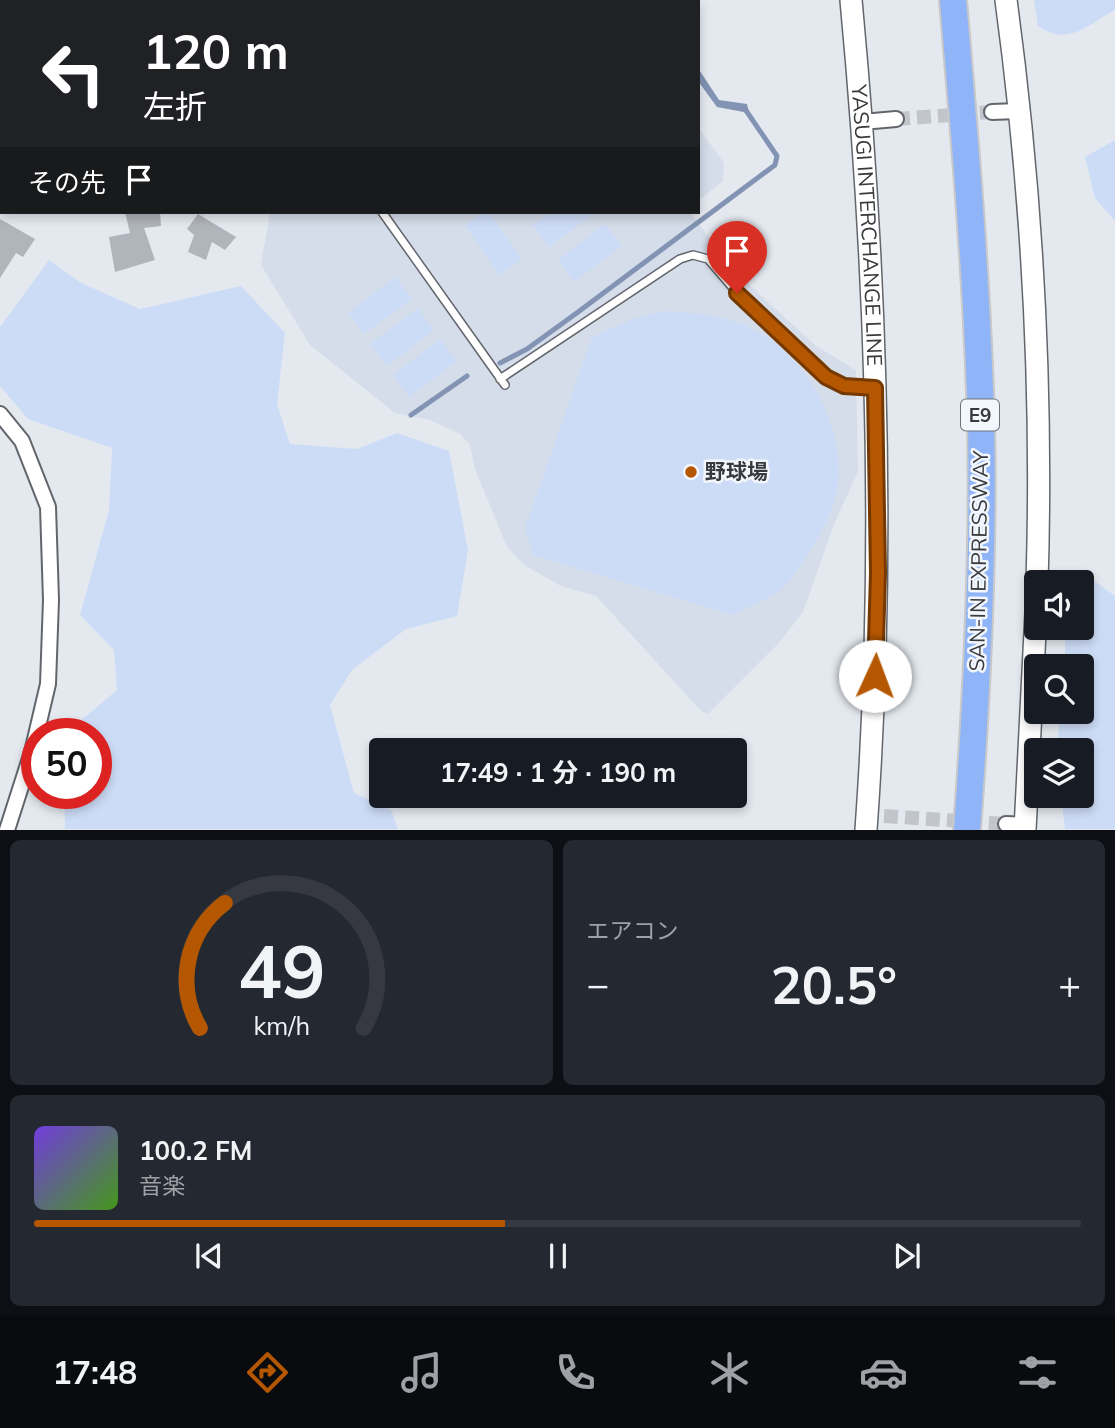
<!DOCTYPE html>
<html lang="ja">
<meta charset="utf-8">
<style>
body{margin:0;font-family:Mulish,"Noto Sans JP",sans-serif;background:#242831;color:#f1f3f6;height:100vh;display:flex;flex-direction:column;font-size:26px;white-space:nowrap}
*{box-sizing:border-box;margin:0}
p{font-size:23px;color:#9ea1a6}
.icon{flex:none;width:38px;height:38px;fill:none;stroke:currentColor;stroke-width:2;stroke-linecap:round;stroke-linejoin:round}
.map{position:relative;height:830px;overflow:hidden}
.panel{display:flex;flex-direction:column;gap:10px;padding:10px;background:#0d0f14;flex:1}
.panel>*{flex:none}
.banner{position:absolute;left:0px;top:0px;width:700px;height:214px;box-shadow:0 4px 10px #0003;background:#202124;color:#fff;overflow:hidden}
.buttons{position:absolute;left:1024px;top:570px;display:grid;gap:14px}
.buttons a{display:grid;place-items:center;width:70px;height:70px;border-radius:7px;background:#171b24;box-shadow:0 4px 10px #0003;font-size:35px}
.speed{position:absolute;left:21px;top:718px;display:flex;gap:14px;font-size:35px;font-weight:700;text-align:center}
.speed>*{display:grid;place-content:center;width:91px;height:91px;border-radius:50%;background:#171b24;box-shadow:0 4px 10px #0003;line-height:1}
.speed .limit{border:10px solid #d22;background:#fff;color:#111}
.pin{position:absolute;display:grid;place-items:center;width:60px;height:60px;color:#fff;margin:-72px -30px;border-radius:50% 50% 50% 0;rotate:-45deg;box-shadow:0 0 7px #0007}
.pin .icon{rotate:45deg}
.me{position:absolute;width:77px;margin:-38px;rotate:2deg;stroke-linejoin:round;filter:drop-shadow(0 0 5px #0008)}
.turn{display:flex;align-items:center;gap:24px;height:147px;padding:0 28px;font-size:32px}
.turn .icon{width:91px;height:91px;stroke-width:2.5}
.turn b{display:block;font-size:49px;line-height:60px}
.then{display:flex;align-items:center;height:66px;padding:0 28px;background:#0003;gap:14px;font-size:26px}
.big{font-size:52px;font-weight:700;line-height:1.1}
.panel .widget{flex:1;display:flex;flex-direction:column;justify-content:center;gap:10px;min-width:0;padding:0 24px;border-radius:10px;background:#242831}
.panel .dial{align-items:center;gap:0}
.dial svg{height:182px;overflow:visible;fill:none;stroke:#363941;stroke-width:7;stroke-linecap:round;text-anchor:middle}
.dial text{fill:#f1f3f6;stroke:none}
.song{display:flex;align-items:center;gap:21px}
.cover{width:84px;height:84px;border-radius:10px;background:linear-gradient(135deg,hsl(260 70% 55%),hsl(100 70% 35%))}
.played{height:7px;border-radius:4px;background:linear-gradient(90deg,#b45700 45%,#363941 45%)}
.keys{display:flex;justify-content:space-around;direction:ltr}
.heat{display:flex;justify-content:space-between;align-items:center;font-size:38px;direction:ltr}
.panel .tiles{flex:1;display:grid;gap:10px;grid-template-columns:1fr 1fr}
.widget:last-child{grid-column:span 2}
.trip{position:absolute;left:369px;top:738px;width:378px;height:70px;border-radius:7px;background:#171b24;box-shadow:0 4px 10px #0003;font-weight:700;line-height:70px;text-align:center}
.tab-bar{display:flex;height:112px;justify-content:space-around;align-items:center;background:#090b0e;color:#9ea1a6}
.tab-bar .icon{width:49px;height:49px}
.tab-bar .on{color:#b45700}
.tab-bar b{font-size:32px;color:#f1f3f6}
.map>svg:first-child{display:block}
.built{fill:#d5ddea}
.green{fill:#cddcf6}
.water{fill:#8293b3}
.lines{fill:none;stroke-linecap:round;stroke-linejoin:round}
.stream{stroke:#8293b3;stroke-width:5}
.building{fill:#b0b4bb}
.street-tunnel{stroke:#c2c6cc;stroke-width:14;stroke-dasharray:14 7;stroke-linecap:butt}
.lane-casing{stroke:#62666c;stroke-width:10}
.street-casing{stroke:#62666c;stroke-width:18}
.secondary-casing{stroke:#62666c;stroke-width:24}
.highway-casing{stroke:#c8c8c9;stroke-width:30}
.lane{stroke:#fff;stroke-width:7}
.street{stroke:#fff;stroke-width:14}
.secondary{stroke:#fff;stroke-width:21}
.highway{stroke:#8fb4f8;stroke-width:26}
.route-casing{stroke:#753900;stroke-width:18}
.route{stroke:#b45700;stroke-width:12}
.poi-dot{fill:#b45700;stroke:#f2f6fd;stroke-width:2.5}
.labels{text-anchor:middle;stroke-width:5;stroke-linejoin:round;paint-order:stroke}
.shield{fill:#f2f6fd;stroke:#707277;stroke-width:2}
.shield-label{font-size:19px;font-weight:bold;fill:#393a3d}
.street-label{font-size:21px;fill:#393a3d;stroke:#f2f6fd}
.poi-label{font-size:21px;font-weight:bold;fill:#393a3d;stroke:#f2f6fd;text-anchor:start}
</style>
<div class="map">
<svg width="1115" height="830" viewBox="0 0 1115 830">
<rect width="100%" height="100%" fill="#e4e9f0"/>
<path class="built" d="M0 0H119L2 2 0 97Z
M417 0H602L603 2H415Z
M698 127 724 163 723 181 698 201Z
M270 212H689L744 280 816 346 856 370 858 471 833 527 803 612 778 644 708 714 701 711 596 596 561 586 524 565 507 547 475 469 470 445 460 434 430 420 395 413 310 345 261 265Z"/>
<path class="green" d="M1034 0H1115V10C1087 25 1069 47 1038 26Z
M1115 140V221L1095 198 1085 157Z
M485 212H489L522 259 499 275 465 225Z
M550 212H596L549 247 533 225Z
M605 224 622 246 574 282 558 260Z
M49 260 81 283 140 309 241 286 285 333 277 404 290 444 357 449 397 433 449 451 468 550 457 616 406 629 352 670 330 705 354 793 391 810 398 829H65L64 800 60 793H96V733H56L72 728 117 690 114 650 80 615 109 510 112 448 28 419 0 386V327Z
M395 277 412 299 364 334 348 313Z
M418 308 434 330 387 366 370 344Z
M665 311C700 313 732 316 762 334 809 362 845 429 838 484 834 511 819 539 803 561 797 569 792 580 784 587 771 599 749 606 733 615L533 555 525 528 592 337 635 318Z
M440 339 457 361 409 397 393 375Z
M1073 576H1088L1115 596V829H1065L1061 796H1082V751H1056L1061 712H1082V667H1065V628H1082V583H1071Z"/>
<path class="water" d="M698 68 719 100 747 104 749 113 717 107 698 81Z"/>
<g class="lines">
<path class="stream" d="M652 0 660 2
M408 2 409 0
M0 170 2 168
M500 363 527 349 574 315 775 165 777 156 745 109
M411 415 467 376"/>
</g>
<path class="building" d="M125 212H160L161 226 144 228 155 260 115 272 109 237 130 233Z
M198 214 236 237 225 250 212 242 206 260 188 252 194 235 187 229Z
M0 219 35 239 23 257 16 253 0 278Z"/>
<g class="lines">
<path class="street-tunnel" d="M896 119 992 112
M884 816 1006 824"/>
<g class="lane-casing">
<path id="lane" d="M227 0 228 2
M382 212 505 385
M500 379 680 259 693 255 708 259 751 309 826 378 844 386 874 388"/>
</g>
<g class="street-casing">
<path id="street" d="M992 112 1021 111
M862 122 896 119
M0 414 22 441 48 507 51 600 48 684 32 752 7 830
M1006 824 1026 825"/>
</g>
<g class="secondary-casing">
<g id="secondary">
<path id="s1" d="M851 0C877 275 886 554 866 830"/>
<path d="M1006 0C1032 192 1043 389 1037 583"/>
<path d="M136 2 138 0"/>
<path d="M0 113 2 111"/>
<path d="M1025 830 1036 612"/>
</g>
</g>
<g class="highway-casing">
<path id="highway" d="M953 0C965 140 977 281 981 422 984 559 977 694 967 830"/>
</g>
<use href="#lane" class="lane"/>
<use href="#street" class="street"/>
<use href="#secondary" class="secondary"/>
<use href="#highway" class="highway"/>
</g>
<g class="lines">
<g class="route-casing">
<path id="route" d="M737 293 826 377 844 386 875 388 878 573 875 676"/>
</g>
<use href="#route" class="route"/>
</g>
<circle class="poi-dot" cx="691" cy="472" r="7"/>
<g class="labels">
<rect class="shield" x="961" y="399.5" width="38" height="31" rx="5"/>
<g class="shield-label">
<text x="980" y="422">E9</text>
</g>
<g class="street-label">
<text dy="7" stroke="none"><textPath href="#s1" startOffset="226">YASUGI INTERCHANGE LINE</textPath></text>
<text transform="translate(979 561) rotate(-89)" y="7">SAN-IN EXPRESSWAY</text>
</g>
<g class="poi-label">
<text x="705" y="479">野球場</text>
</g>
</g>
</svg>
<div class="buttons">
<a><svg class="icon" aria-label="sound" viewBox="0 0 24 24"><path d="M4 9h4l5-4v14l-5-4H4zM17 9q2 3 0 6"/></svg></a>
<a><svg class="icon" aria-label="search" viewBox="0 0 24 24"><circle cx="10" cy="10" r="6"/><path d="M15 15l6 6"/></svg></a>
<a><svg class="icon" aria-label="layers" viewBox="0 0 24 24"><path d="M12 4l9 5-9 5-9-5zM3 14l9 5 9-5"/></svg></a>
</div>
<div class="speed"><div class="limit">50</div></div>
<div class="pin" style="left:737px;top:293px;background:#d93025"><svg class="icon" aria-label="arrive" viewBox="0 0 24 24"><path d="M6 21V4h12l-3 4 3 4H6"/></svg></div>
<svg class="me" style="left:875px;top:676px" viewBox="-20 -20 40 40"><circle r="19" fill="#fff"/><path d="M0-13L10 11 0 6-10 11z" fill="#b45700"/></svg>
<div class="trip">17:49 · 1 分 · 190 m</div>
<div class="banner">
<div class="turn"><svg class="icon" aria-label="left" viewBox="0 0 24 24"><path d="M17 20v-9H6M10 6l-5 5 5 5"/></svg><div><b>120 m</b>左折</div></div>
<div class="then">その先<svg class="icon" aria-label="arrive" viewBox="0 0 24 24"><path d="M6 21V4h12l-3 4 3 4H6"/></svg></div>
</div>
</div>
<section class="panel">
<div class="tiles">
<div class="widget dial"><svg viewBox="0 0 100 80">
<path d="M14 69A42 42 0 1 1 86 69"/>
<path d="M14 69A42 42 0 0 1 25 14" stroke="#b45700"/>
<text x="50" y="56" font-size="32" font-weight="700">49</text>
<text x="50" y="72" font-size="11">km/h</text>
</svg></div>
<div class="widget"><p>エアコン</p>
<div class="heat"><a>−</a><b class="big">20.5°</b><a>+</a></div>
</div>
<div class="widget">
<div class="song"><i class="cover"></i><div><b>100.2 FM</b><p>音楽</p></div></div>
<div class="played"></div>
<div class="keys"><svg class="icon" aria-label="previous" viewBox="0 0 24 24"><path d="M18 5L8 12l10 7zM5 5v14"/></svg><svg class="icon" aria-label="pause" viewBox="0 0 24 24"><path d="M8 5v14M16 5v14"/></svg><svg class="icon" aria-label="next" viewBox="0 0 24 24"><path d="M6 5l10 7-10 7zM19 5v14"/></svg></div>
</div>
</div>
</section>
<nav class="tab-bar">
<b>17:48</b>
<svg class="icon on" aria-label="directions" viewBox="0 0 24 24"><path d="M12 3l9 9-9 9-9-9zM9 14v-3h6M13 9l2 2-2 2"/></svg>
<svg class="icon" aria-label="music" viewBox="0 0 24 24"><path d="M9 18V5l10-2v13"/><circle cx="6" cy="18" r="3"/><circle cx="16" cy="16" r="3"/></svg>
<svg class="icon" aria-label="phone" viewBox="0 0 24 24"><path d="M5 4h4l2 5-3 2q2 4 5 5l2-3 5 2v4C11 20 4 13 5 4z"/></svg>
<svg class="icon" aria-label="climate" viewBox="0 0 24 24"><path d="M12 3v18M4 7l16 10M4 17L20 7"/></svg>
<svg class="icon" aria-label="car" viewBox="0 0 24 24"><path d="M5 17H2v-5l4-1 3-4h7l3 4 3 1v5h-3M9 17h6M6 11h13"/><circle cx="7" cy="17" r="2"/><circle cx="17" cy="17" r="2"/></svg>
<svg class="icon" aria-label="filters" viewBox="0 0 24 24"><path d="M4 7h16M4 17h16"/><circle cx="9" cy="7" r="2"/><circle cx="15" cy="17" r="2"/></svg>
</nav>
